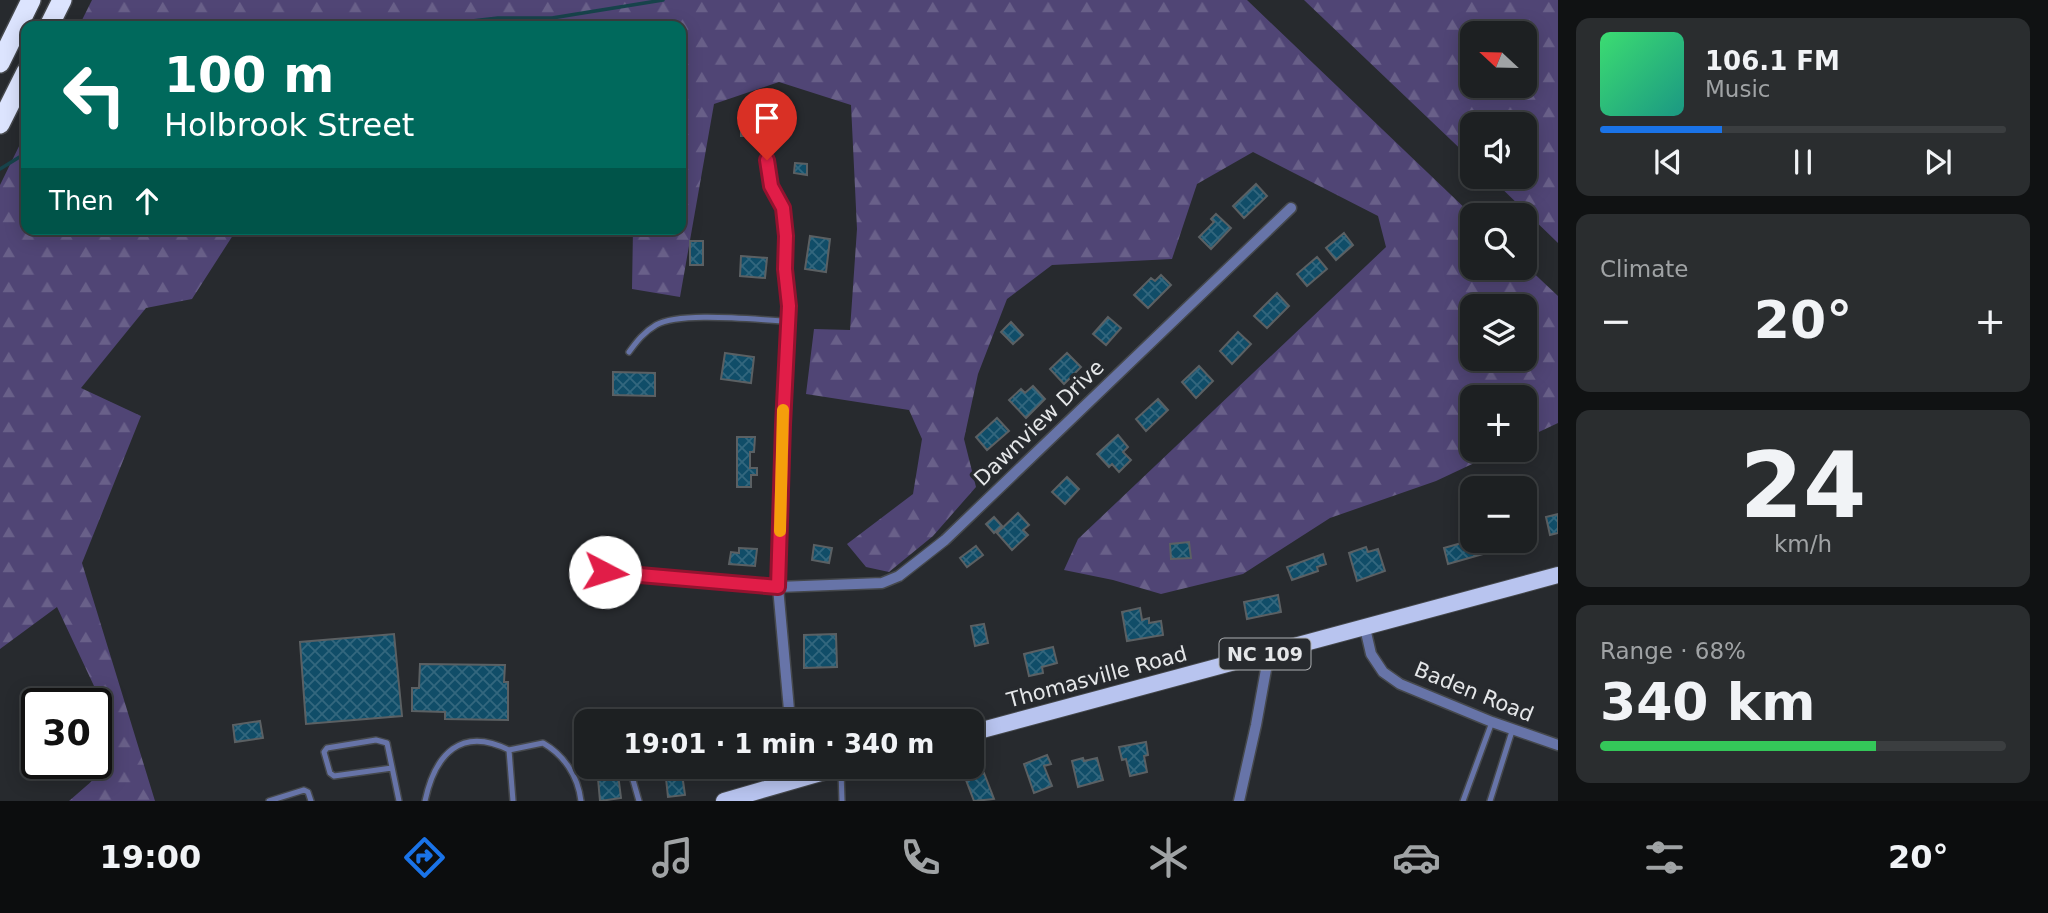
<!DOCTYPE html>
<meta charset="utf-8">
<style>
body{margin:0;font-family:"DejaVu Sans",sans-serif;background:#2a2d2f;color:#f1f3f6;height:100vh;display:flex;flex-direction:column;font-size:26px;white-space:nowrap}
*{box-sizing:border-box;margin:0}
p{font-size:23px;color:#a0a3a5}
.icon{flex:none;width:38px;height:38px;fill:none;stroke:currentColor;stroke-width:2;stroke-linecap:round;stroke-linejoin:round}
.map{position:relative;flex:1;overflow:hidden}
.drawer{display:flex;flex-direction:column;gap:18px;padding:18px;background:#101213;width:490px}
.drawer>*{flex:none}
.top-card{position:absolute;left:21px;top:21px;width:665px;height:214px;border-radius:14px;box-shadow:0 4px 18px #0003,0 0 0 2px #3b3e40;background:#00695c;color:#fff;overflow:hidden}
.needle{width:46px;rotate:292deg}
.controls{position:absolute;left:1460px;top:21px;display:grid;gap:14px}
.controls a{display:grid;place-items:center;width:77px;height:77px;border-radius:14px;background:#1d2022;box-shadow:0 4px 18px #0003,0 0 0 2px #3b3e40;font-size:35px}
.speed{position:absolute;left:21px;top:688px;display:flex;gap:14px;font-size:35px;font-weight:700;text-align:center}
.speed>*{display:grid;place-content:center;width:91px;height:91px;border-radius:50%;background:#1d2022;box-shadow:0 4px 18px #0003,0 0 0 2px #3b3e40;line-height:1}
.speed .limit{border:4px solid #111;border-radius:10px;background:#fff;color:#111}
.pin{position:absolute;display:grid;place-items:center;width:60px;height:60px;color:#fff;margin:-72px -30px;border-radius:50% 50% 50% 0;rotate:-45deg;box-shadow:0 0 7px #0007}
.pin .icon{rotate:45deg}
.me{position:absolute;width:77px;margin:-38px;rotate:95deg;stroke-linejoin:round;filter:drop-shadow(0 0 5px #0008)}
.turn{display:flex;align-items:center;gap:24px;height:147px;padding:0 28px;font-size:32px}
.turn .icon{width:91px;height:91px;stroke-width:2.5}
.turn b{display:block;font-size:49px;line-height:60px}
.then{display:flex;align-items:center;height:66px;padding:0 28px;background:#0003;gap:14px;font-size:26px}
.big{font-size:52px;font-weight:700;line-height:1.1}
.drawer .tile{flex:1;display:flex;flex-direction:column;justify-content:center;gap:10px;min-width:0;padding:0 24px;border-radius:14px;background:#2a2d2f}
.drawer .dial{align-items:center;gap:0}
.dial b{font-size:91px;line-height:1}
.song{display:flex;align-items:center;gap:21px}
.cover{width:84px;height:84px;border-radius:10px;background:linear-gradient(135deg,hsl(140 70% 55%),hsl(170 70% 35%))}
.played{height:7px;border-radius:4px;background:linear-gradient(90deg,#1a73e8 30%,#3b3e40 30%)}
.keys{display:flex;justify-content:space-around;direction:ltr}
.heat{display:flex;justify-content:space-between;align-items:center;font-size:38px;direction:ltr}
.charge{height:10px;border-radius:5px;background:linear-gradient(90deg,#34c759 68%,#3b3e40 0)}
.trip{position:absolute;left:574px;top:709px;width:410px;height:70px;border-radius:14px;background:#1d2022;box-shadow:0 4px 18px #0003,0 0 0 2px #3b3e40;font-weight:700;line-height:70px;text-align:center}
.menu{display:flex;height:112px;justify-content:space-around;align-items:center;background:#0c0d0e;color:#a0a3a5}
.menu .icon{width:49px;height:49px}
.menu .on{color:#1a73e8}
.menu b{font-size:32px;color:#f1f3f6}
main{display:flex;flex:1;min-height:0}
.map>svg:first-child{display:block}
.forest{fill:url(#forest-firs);fill-rule:evenodd}
.lines{fill:none;stroke-linecap:round;stroke-linejoin:round}
.stream{stroke:#17434b;stroke-width:3.5}
.building{fill:url(#building-cross-hatch);stroke:#5b6063;stroke-width:2}
.service-casing{stroke:#45484c;stroke-width:8}
.minor-casing{stroke:#45484c;stroke-width:13}
.primary-casing{stroke:#45484c;stroke-width:18}
.motorway-casing{stroke:#45484c;stroke-width:22}
.service{stroke:#6774a8;stroke-width:5}
.minor{stroke:#6774a8;stroke-width:10}
.primary{stroke:#b8c4ef;stroke-width:16}
.motorway{stroke:#dce4fe;stroke-width:19}
.route-casing{stroke:#92132f;stroke-width:18}
.route{stroke:#e11d48;stroke-width:12}
.slow{stroke:#f59e0b;stroke-width:12}
.labels{text-anchor:middle;stroke-width:7;stroke-linejoin:round;paint-order:stroke}
.shield{fill:#272a2e;stroke:#acaeb1;stroke-width:2}
.shield-label{font-size:19px;font-weight:bold;fill:#e5e7e9}
.street-label{font-size:21px;fill:#e5e7e9;stroke:#272a2e}
</style>
<main>
<div class="map">
<svg width="1558" height="801" viewBox="0 0 1558 801">
<defs>
<pattern id="forest-firs" width="22" height="20" patternUnits="userSpaceOnUse" patternTransform="scale(1.75)"><rect width="22" height="20" fill="#504575"/><path d="M5 1l3.5 6h-7zM16 11l3.5 6h-7z" fill="#696089"/></pattern>
<pattern id="building-cross-hatch" width="8" height="8" patternUnits="userSpaceOnUse" patternTransform="scale(1.75)"><rect width="8" height="8" fill="#104d68"/><path d="M0 0l8 8M0 8l8-8" fill="none" stroke="#33677e"/></pattern>
</defs>
<rect width="100%" height="100%" fill="#272a2e"/>
<path class="forest" d="M92 0H1247L1472 215V268H1524V264L1558 296V423L1524 439V397H1472V450H1502L1436 481 1330 518 1243 574 1161 594 1113 580 1064 570 1078 539 1386 247 1378 216 1253 152 1197 184 1172 259 1052 265 1007 299 978 374 964 439 976 487 933 536 889 572 866 567 847 544 913 494 922 439 909 410 806 394 814 329 850 330 857 229 851 105 779 82 714 104 680 297 632 289 633 229H681V26H79ZM1472 306H1524V359H1472Z
M1304 0H1558V243L1490 177H1524V124H1472V160ZM1472 33H1524V86H1472Z
M26 132V229H237L192 299 146 308 81 388 141 416 82 563 155 801H69L108 767 94 686 57 607 0 649V185Z"/>
<g class="lines">
<path class="stream" d="M428 26 498 18H552L663 0
M0 169 26 153"/>
</g>
<path class="building" d="M741 121H766L765 131 755 130V136H741Z
M795 163 807 164V175L794 173Z
M1256 184 1267 196 1244 218 1233 206Z
M1216 214 1231 228 1211 249 1199 237 1214 222 1211 219Z
M1344 233 1353 245 1336 260 1326 248Z
M810 236 830 239 826 272 805 269Z
M690 241H703V265H690Z
M741 256 767 258 765 278 740 276Z
M1317 257 1327 269 1307 286 1297 274Z
M1161 275 1171 285 1148 308 1134 295 1151 278 1155 281Z
M1277 293 1289 306 1267 328 1254 316Z
M1108 317 1121 328 1106 345 1093 334Z
M1011 322 1023 335 1013 344 1001 332Z
M1238 332 1251 344 1232 364 1220 351Z
M725 353 754 357 751 383 721 379Z
M1067 353 1081 367 1064 384 1050 369Z
M1199 366 1213 381 1196 398 1182 382Z
M613 372 655 373V396L613 395Z
M1033 386 1045 399 1026 418 1009 400 1021 389 1025 393Z
M1158 399 1168 410 1146 431 1136 419Z
M997 418 1009 431 987 450 976 437Z
M1118 435 1128 447 1123 452 1131 460 1119 472 1112 464 1109 467 1097 454Z
M737 437H755L754 452H750V468H757V475H751V487H737Z
M1067 477 1079 489 1065 504 1052 492Z
M1018 513 1029 525 1023 530 1028 535 1012 550 997 533Z
M1558 514V533L1550 535 1546 517Z
M994 517 1002 526 994 533 986 524Z
M1524 527H1528L1530 542 1495 548 1494 541H1524Z
M1472 540 1480 541 1483 554 1448 564 1444 548Z
M1189 542 1191 558 1171 559 1170 544Z
M814 545 832 548 829 563 812 560Z
M976 546 983 555 967 567 960 558Z
M1366 547 1368 552 1378 549 1385 571 1357 581 1349 553Z
M739 548 757 549 755 566 729 564 731 552 739 553Z
M1323 554 1326 564 1317 567 1318 571 1292 580 1287 567Z
M1278 595 1281 612 1247 619 1244 602Z
M1140 608 1142 620 1149 618V623L1161 621 1163 635 1127 641 1122 612Z
M984 624 988 643 975 646 971 626Z
M394 634 402 716 306 724 300 642Z
M836 634 837 667 804 668V635Z
M1053 647 1057 663 1042 667 1043 673 1029 676 1024 654Z
M420 664 505 665 504 682H508V720L445 719V712L412 711V688H419Z
M260 721 263 738 235 742 233 725Z
M1146 742 1148 755 1144 756 1147 772 1130 776 1126 759 1122 760 1119 747Z
M1047 755 1051 764 1044 766 1052 786 1034 793 1024 764Z
M1083 758 1084 761 1097 758 1103 780 1078 787 1072 761Z
M617 766 621 798 600 801 597 767Z
M681 767 685 795 668 797 665 769Z
M984 773 994 799 974 801 966 780Z"/>
<g class="lines">
<g class="service-casing">
<path id="service" d="M767 160 771 186 783 208 786 236 784 269 789 306
M629 352C637 341 644 332 656 325 681 311 757 320 788 321
M509 750 543 743C564 755 578 776 581 801
M629 766 639 801
M392 768 334 776 330 773 324 752 327 748 376 740 387 743 399 801
M841 771 842 801
M269 801 304 790 308 792 311 801
M425 801C435 754 461 726 509 750L513 801
M1463 801 1492 722
M1490 801 1513 728"/>
</g>
<g class="minor-casing">
<path id="minor" d="M789 306 783 425 778 587 790 721
M580 570 778 587 882 583 899 576 945 540 1291 208
M1365 628 1371 654 1383 672 1400 684 1492 722 1558 745
M1239 801 1256 725 1269 653"/>
</g>
<g class="primary-casing">
<path id="primary" d="M971 733 1558 575
M724 801 845 766"/>
</g>
<g class="motorway-casing">
<path id="motorway" d="M49 26 62 0
M0 63 31 0
M0 124 26 72"/>
</g>
<use href="#service" class="service"/>
<use href="#minor" class="minor"/>
<use href="#primary" class="primary"/>
<use href="#motorway" class="motorway"/>
</g>
<g class="lines">
<g class="route-casing">
<path id="route" d="M605 572 778 587 783 425 789 306 785 269 786 236 783 208 771 186 767 160"/>
</g>
<use href="#route" class="route"/>
<path class="slow" d="M780 531 783 410"/>
</g>
<g class="labels">
<rect class="shield" x="1219.5" y="638.5" width="91" height="31" rx="5"/>
<g class="shield-label">
<text x="1265" y="661">NC 109</text>
</g>
<g class="street-label">
<text transform="translate(1039 423) rotate(-44)" y="7">Dawnview Drive</text>
<text transform="translate(1097 677) rotate(-15)" y="7">Thomasville Road</text>
<text transform="translate(1474 692) rotate(22)" y="7">Baden Road</text>
</g>
</g>
</svg>
<div class="controls">
<a><svg class="needle" viewBox="-14 -14 28 28"><path d="M0-13l5 13h-10z" fill="#e53935"/><path d="M0 13l5-13h-10z" fill="#a0a3a5"/></svg></a>
<a><svg class="icon" aria-label="sound" viewBox="0 0 24 24"><path d="M4 9h4l5-4v14l-5-4H4zM17 9q2 3 0 6"/></svg></a>
<a><svg class="icon" aria-label="search" viewBox="0 0 24 24"><circle cx="10" cy="10" r="6"/><path d="M15 15l6 6"/></svg></a>
<a><svg class="icon" aria-label="layers" viewBox="0 0 24 24"><path d="M12 4l9 5-9 5-9-5zM3 14l9 5 9-5"/></svg></a>
<a>+</a>
<a>−</a>
</div>
<div class="speed"><div class="limit">30</div></div>
<div class="pin" style="left:767px;top:160px;background:#d93025"><svg class="icon" aria-label="arrive" viewBox="0 0 24 24"><path d="M6 21V4h12l-3 4 3 4H6"/></svg></div>
<svg class="me" style="left:605px;top:572px" viewBox="-20 -20 40 40"><circle r="19" fill="#fff"/><path d="M0-13L10 11 0 6-10 11z" fill="#e11d48"/></svg>
<div class="trip">19:01 · 1 min · 340 m</div>
<div class="top-card">
<div class="turn"><svg class="icon" aria-label="left" viewBox="0 0 24 24"><path d="M17 20v-9H6M10 6l-5 5 5 5"/></svg><div><b>100 m</b>Holbrook Street</div></div>
<div class="then">Then<svg class="icon" aria-label="ahead" viewBox="0 0 24 24"><path d="M12 20V5M6 11l6-6 6 6"/></svg></div>
</div>
</div>
<section class="drawer">
<div class="tile">
<div class="song"><i class="cover"></i><div><b>106.1 FM</b><p>Music</p></div></div>
<div class="played"></div>
<div class="keys"><svg class="icon" aria-label="previous" viewBox="0 0 24 24"><path d="M18 5L8 12l10 7zM5 5v14"/></svg><svg class="icon" aria-label="pause" viewBox="0 0 24 24"><path d="M8 5v14M16 5v14"/></svg><svg class="icon" aria-label="next" viewBox="0 0 24 24"><path d="M6 5l10 7-10 7zM19 5v14"/></svg></div>
</div>
<div class="tile"><p>Climate</p>
<div class="heat"><a>−</a><b class="big">20°</b><a>+</a></div>
</div>
<div class="tile dial"><b>24</b><p>km/h</p></div>
<div class="tile"><p>Range · 68%</p><b class="big">340 km</b><div class="charge"></div></div>
</section>
</main>
<nav class="menu">
<b>19:00</b>
<svg class="icon on" aria-label="directions" viewBox="0 0 24 24"><path d="M12 3l9 9-9 9-9-9zM9 14v-3h6M13 9l2 2-2 2"/></svg>
<svg class="icon" aria-label="music" viewBox="0 0 24 24"><path d="M9 18V5l10-2v13"/><circle cx="6" cy="18" r="3"/><circle cx="16" cy="16" r="3"/></svg>
<svg class="icon" aria-label="phone" viewBox="0 0 24 24"><path d="M5 4h4l2 5-3 2q2 4 5 5l2-3 5 2v4C11 20 4 13 5 4z"/></svg>
<svg class="icon" aria-label="climate" viewBox="0 0 24 24"><path d="M12 3v18M4 7l16 10M4 17L20 7"/></svg>
<svg class="icon" aria-label="car" viewBox="0 0 24 24"><path d="M5 17H2v-5l4-1 3-4h7l3 4 3 1v5h-3M9 17h6M6 11h13"/><circle cx="7" cy="17" r="2"/><circle cx="17" cy="17" r="2"/></svg>
<svg class="icon" aria-label="filters" viewBox="0 0 24 24"><path d="M4 7h16M4 17h16"/><circle cx="9" cy="7" r="2"/><circle cx="15" cy="17" r="2"/></svg>
<b>20°</b>
</nav>
